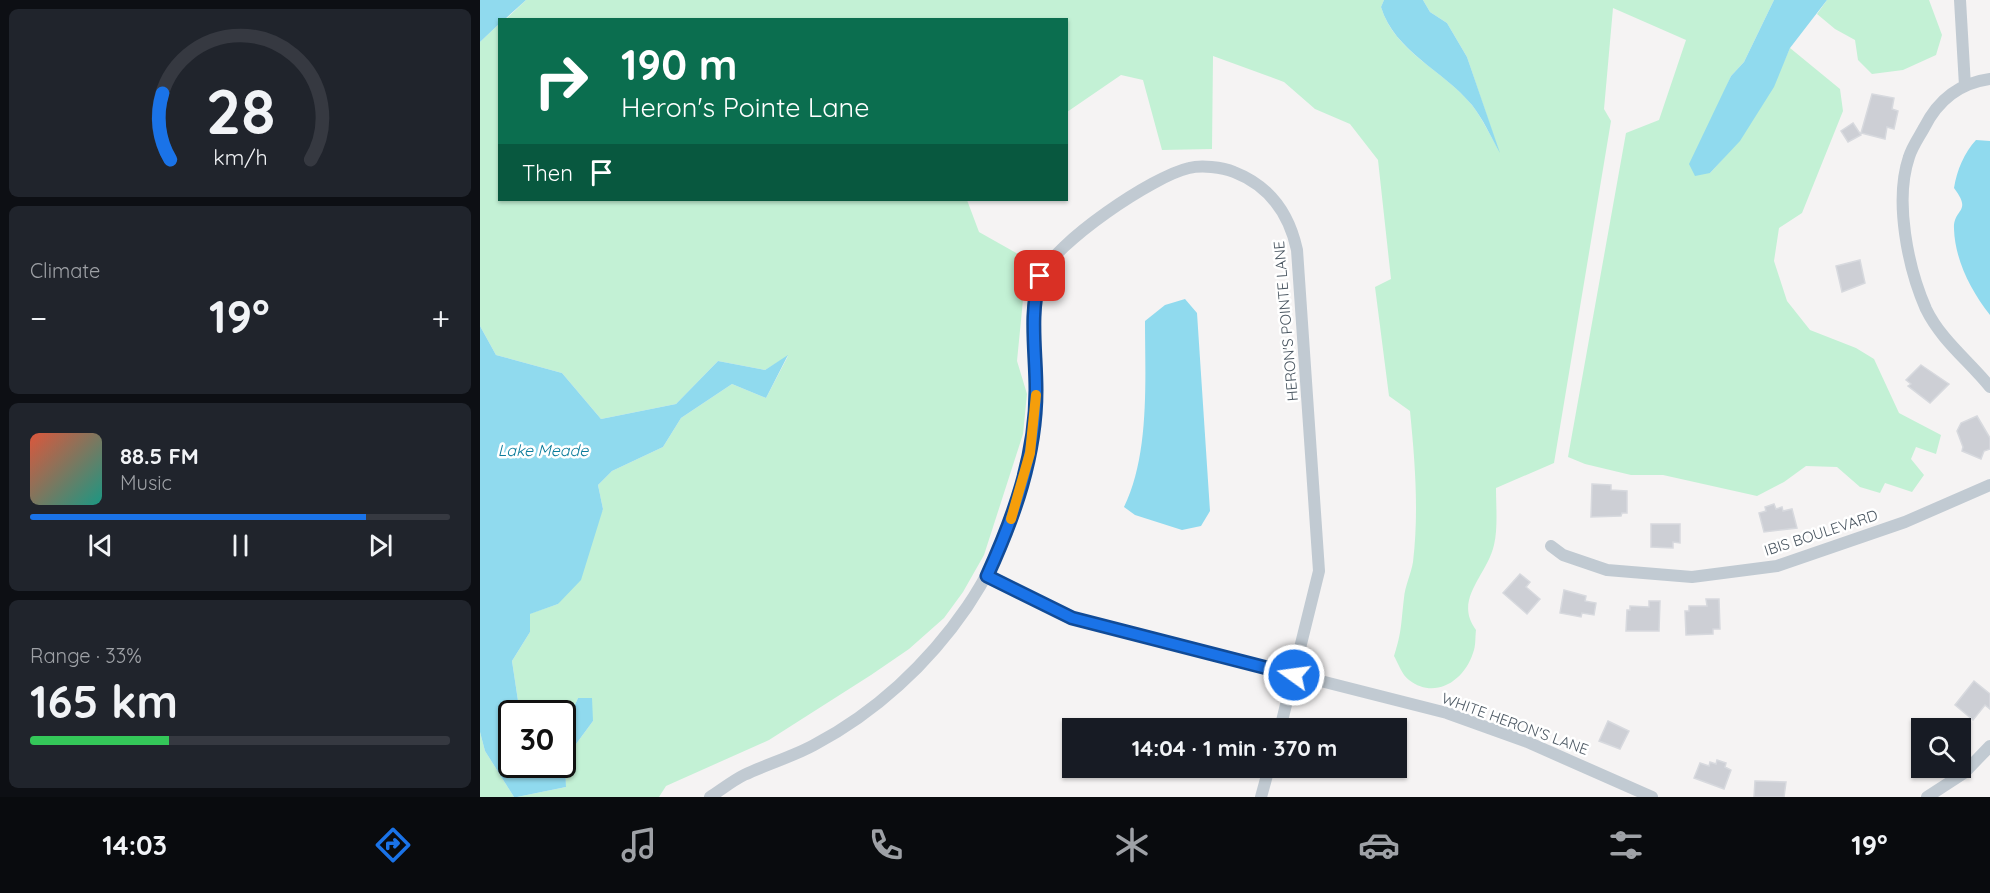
<!DOCTYPE html>
<meta charset="utf-8">
<style>
body{margin:0;font-family:Quicksand,sans-serif;background:#20242c;color:#f1f3f6;height:100vh;display:flex;flex-direction:column;font-size:22px;white-space:nowrap}
*{box-sizing:border-box;margin:0}
p{font-size:20px;color:#9ea1a6}
.icon{flex:none;width:33px;height:33px;fill:none;stroke:currentColor;stroke-width:2;stroke-linecap:round;stroke-linejoin:round}
.map{position:relative;flex:1;overflow:hidden}
.panel{display:flex;flex-direction:column;gap:9px;padding:9px;background:#0d0f14;width:480px}
.panel>*{flex:none}
.top-card{position:absolute;left:18px;top:18px;width:570px;height:183px;border-radius:0px;box-shadow:0 2px 4px #0004;background:#0b6e4f;color:#fff;overflow:hidden}
.controls{position:absolute;left:1431px;top:718px;display:grid;gap:12px}
.controls a{display:grid;place-items:center;width:60px;height:60px;border-radius:0px;background:#171b24;box-shadow:0 2px 4px #0004;font-size:30px}
.speed{position:absolute;left:18px;top:700px;display:flex;gap:12px;font-size:30px;font-weight:700;text-align:center}
.speed>*{display:grid;place-content:center;width:78px;height:78px;border-radius:50%;background:#171b24;box-shadow:0 2px 4px #0004;line-height:1}
.speed .limit{border:3px solid #111;border-radius:9px;background:#fff;color:#111}
.pin{position:absolute;display:grid;place-items:center;width:51px;height:51px;color:#fff;margin:-26px;border-radius:12px;box-shadow:0 3px 9px #0006}
.me{position:absolute;width:66px;margin:-33px;rotate:284deg;stroke-linejoin:round;filter:drop-shadow(0 0 4px #0008)}
.turn{display:flex;align-items:center;gap:21px;height:126px;padding:0 24px;font-size:27px}
.turn .icon{width:78px;height:78px;stroke-width:2.5}
.turn b{display:block;font-size:42px;line-height:51px}
.then{display:flex;align-items:center;height:57px;padding:0 24px;background:#0003;gap:12px;font-size:22px}
.big{font-size:45px;font-weight:700;line-height:1.1}
.panel .tile{flex:1;display:flex;flex-direction:column;justify-content:center;gap:9px;min-width:0;padding:0 21px;border-radius:9px;background:#20242c}
.panel .dial{align-items:center;gap:0}
.dial svg{height:156px;overflow:visible;fill:none;stroke:#363941;stroke-width:7;stroke-linecap:round;text-anchor:middle}
.dial text{fill:#f1f3f6;stroke:none}
.song{display:flex;align-items:center;gap:18px}
.cover{width:72px;height:72px;border-radius:9px;background:linear-gradient(135deg,hsl(10 70% 55%),hsl(170 70% 35%))}
.played{height:6px;border-radius:3px;background:linear-gradient(90deg,#1a73e8 80%,#363941 80%)}
.keys{display:flex;justify-content:space-around;direction:ltr}
.heat{display:flex;justify-content:space-between;align-items:center;font-size:33px;direction:ltr}
.charge{height:9px;border-radius:4px;background:linear-gradient(90deg,#34c759 33%,#363941 0)}
.trip{position:absolute;left:582px;top:718px;width:345px;height:60px;border-radius:0px;background:#171b24;box-shadow:0 2px 4px #0004;font-weight:700;line-height:60px;text-align:center}
.dock{display:flex;height:96px;justify-content:space-around;align-items:center;background:#090b0e;color:#9ea1a6}
.dock .icon{width:42px;height:42px}
.dock .selected{color:#1a73e8}
.dock b{font-size:27px;color:#f1f3f6}
main{display:flex;flex:1;min-height:0}
.map>svg:first-child{display:block}
.green{fill:#c3f1d5}
.water{fill:#90daee}
.building{fill:#cdcfd5;stroke:#d7d9de;stroke-width:1.5}
.lines{fill:none;stroke-linecap:round;stroke-linejoin:round}
.minor{stroke:#c1cad2;stroke-width:12}
.route-casing{stroke:#114b97;stroke-width:15}
.route{stroke:#1a73e8;stroke-width:10}
.slow{stroke:#f59e0b;stroke-width:10}
.labels{text-anchor:middle;stroke-width:5;stroke-linejoin:round;paint-order:stroke}
.street-label{font-size:15px;fill:#4a5661;stroke:#fff}
.water-label{font-size:16px;font-style:italic;fill:#0c7c9b;stroke:#fff}
</style>
<main>
<section class="panel">
<div class="tile dial"><svg viewBox="0 0 100 80">
<path d="M14 69A42 42 0 1 1 86 69"/>
<path d="M14 69A42 42 0 0 1 10 35" stroke="#1a73e8"/>
<text x="50" y="56" font-size="32" font-weight="700">28</text>
<text x="50" y="72" font-size="11">km/h</text>
</svg></div>
<div class="tile"><p>Climate</p>
<div class="heat"><a>−</a><b class="big">19°</b><a>+</a></div>
</div>
<div class="tile">
<div class="song"><i class="cover"></i><div><b>88.5 FM</b><p>Music</p></div></div>
<div class="played"></div>
<div class="keys"><svg class="icon" aria-label="previous" viewBox="0 0 24 24"><path d="M18 5L8 12l10 7zM5 5v14"/></svg><svg class="icon" aria-label="pause" viewBox="0 0 24 24"><path d="M8 5v14M16 5v14"/></svg><svg class="icon" aria-label="next" viewBox="0 0 24 24"><path d="M6 5l10 7-10 7zM19 5v14"/></svg></div>
</div>
<div class="tile"><p>Range · 33%</p><b class="big">165 km</b><div class="charge"></div></div>
</section>
<div class="map">
<svg width="1510" height="797" viewBox="0 0 1510 797">
<rect width="100%" height="100%" fill="#f5f3f3"/>
<path class="green" d="M46 0H904L901 7C915 53 964 70 992 105 1002 118 1010 135 1018 149L987 57 967 23 950 12 943 0H1294L1264 62 1251 76 1236 111 1230 173C1267 134 1289 97 1310 48L1360 89 1363 111 1322 213 1299 228 1294 261 1307 301 1330 330 1376 348 1394 359 1419 413 1461 435 1456 454 1436 447 1431 459 1444 475 1432 492 1405 483 1400 493 1380 487 1357 467 1326 466 1304 482 1277 496 1183 475H1151L1105 464 1088 457 1146 133 1179 120 1206 40 1133 8 1124 109 1131 121 1074 463 1016 488C1016 506 1018 528 1014 545 1007 576 973 599 996 630 995 638 996 646 993 653 984 681 955 700 929 680 922 675 918 663 914 656 922 632 921 622 924 598 925 586 931 574 933 562 939 511 935 462 930 411L909 396 895 287 911 279 898 160 870 124 835 109 804 82 733 56 732 149 682 150 663 80 641 75 587 112 586 20H25Z
M1347 0H1449L1462 35 1456 55 1423 70 1392 74 1378 60 1375 40 1355 29 1337 14Z
M19 24 20 200H487L499 232 547 259 537 361 547 394 543 434 504 555 483 592 464 618 429 649 391 675 289 740 186 786 179 797H37L86 787 85 759 113 721 98 698 83 731 82 714H40L32 661 50 632 49 614 78 604 123 509 118 485 132 471 183 447 201 418 252 384 286 398 308 356 285 370 238 361 196 404 121 419 82 373 16 355 0 326V42Z
M0 732 5 751 34 797H0Z"/>
<path class="water" d="M0 0H46L25 19 20 20 19 24 0 42Z
M904 0H943L950 12 967 23 987 57 1020 153C1011 137 1003 119 992 105 963 70 915 52 901 7Z
M1294 0H1347L1310 48 1294 87 1260 141 1230 173 1215 176 1209 164 1251 76 1264 62Z
M1496 140 1510 141V315C1491 291 1475 260 1474 229 1473 208 1493 213 1474 188 1477 170 1484 153 1496 140Z
M705 299 717 313 730 511 721 526 702 530 655 515 644 507C670 454 665 379 665 321L685 305Z
M0 326 16 355 82 373 121 419 196 404 238 361 285 370 308 355 286 398 252 384 201 418 183 447 132 471 118 485 123 509 101 580 78 604 50 614V632L32 661 40 714H32V765H82L83 731 98 698H112L113 721 85 759 86 787 37 797H34L5 751 0 732Z"/>
<path class="building" d="M1392 94 1414 98 1412 109 1418 111 1414 129 1407 127 1405 139 1381 133Z
M1373 123 1381 135 1368 142 1361 131Z
M1380 260 1385 283 1362 292 1356 266Z
M1441 365 1469 384 1450 403 1428 386 1431 384 1426 380Z
M1497 416 1510 438V449L1504 451 1501 459 1482 451 1483 447 1477 431 1481 423Z
M1112 484 1131 485V490L1147 491V513H1142L1141 516 1111 517Z
M1294 504 1296 509 1302 507 1303 511 1312 509 1317 528 1284 532 1279 513 1286 511 1285 507Z
M1171 524H1200V543L1193 542V548L1171 547Z
M1040 574 1050 582 1046 587 1060 599 1047 614 1023 593Z
M1084 590 1106 596 1105 601 1116 603 1114 615 1102 613 1101 617 1080 613Z
M1226 599H1239L1240 629H1233V634L1206 635 1205 611H1209V606H1227Z
M1169 601H1180L1179 631H1146L1147 610H1150V606L1169 607Z
M1494 681 1510 694V709L1505 705 1493 720 1475 705Z
M1128 721 1149 731 1140 749 1119 741Z
M1237 760 1246 763 1245 767 1251 770 1244 789 1214 778 1220 763 1229 766 1230 762 1236 764Z
M1275 781 1306 782 1304 797H1274Z"/>
<g class="lines">
<path class="minor" d="M1480 0 1485 86
M1510 79C1479 83 1458 100 1444 128 1439 137 1432 147 1429 157 1414 201 1428 268 1446 309 1461 340 1489 361 1510 387
M1071 546 1083 555 1127 570 1212 577 1297 566 1425 522 1510 485
M507 576 592 618 967 713 1045 741 1172 797
M230 797C241 790 252 781 264 775 287 764 312 757 334 745 395 713 448 664 487 607 529 545 554 468 556 393 557 356 545 313 560 277 574 243 673 176 709 168 721 165 742 167 754 172 790 186 809 213 817 250L839 571 800 729
M781 797 789 768
M1447 797 1484 773 1510 746"/>
</g>
<g class="lines">
<g class="route-casing">
<path id="route" d="M560 276C549 314 556 352 556 390 556 456 534 517 507 576L592 618 814 675"/>
</g>
<use href="#route" class="route"/>
<path class="slow" d="M531 519 550 453 556 395"/>
</g>
<g class="labels">
<g class="street-label">
<text transform="translate(806 321) rotate(-95)" y="5">HERON'S POINTE LANE</text>
<text transform="translate(1341 533) rotate(-18)" y="5">IBIS BOULEVARD</text>
<text transform="translate(1035 724) rotate(20)" y="5">WHITE HERON'S LANE</text>
</g>
<g class="water-label">
<text x="63" y="456">Lake Meade</text>
</g>
</g>
</svg>
<div class="controls">
<a><svg class="icon" aria-label="search" viewBox="0 0 24 24"><circle cx="10" cy="10" r="6"/><path d="M15 15l6 6"/></svg></a>
</div>
<div class="speed"><div class="limit">30</div></div>
<div class="pin" style="left:560px;top:276px;background:#d93025"><svg class="icon" aria-label="arrive" viewBox="0 0 24 24"><path d="M6 21V4h12l-3 4 3 4H6"/></svg></div>
<svg class="me" style="left:814px;top:675px" viewBox="-20 -20 40 40"><circle r="17" fill="#1a73e8" stroke="#fff" stroke-width="3"/><path d="M0-11L8 9 0 5-8 9z" fill="#fff"/></svg>
<div class="trip">14:04 · 1 min · 370 m</div>
<div class="top-card">
<div class="turn"><svg class="icon" aria-label="right" viewBox="0 0 24 24"><path d="M7 20v-9h11M14 6l5 5-5 5"/></svg><div><b>190 m</b>Heron's Pointe Lane</div></div>
<div class="then">Then<svg class="icon" aria-label="arrive" viewBox="0 0 24 24"><path d="M6 21V4h12l-3 4 3 4H6"/></svg></div>
</div>
</div>
</main>
<nav class="dock">
<b>14:03</b>
<svg class="icon selected" aria-label="directions" viewBox="0 0 24 24"><path d="M12 3l9 9-9 9-9-9zM9 14v-3h6M13 9l2 2-2 2"/></svg>
<svg class="icon" aria-label="music" viewBox="0 0 24 24"><path d="M9 18V5l10-2v13"/><circle cx="6" cy="18" r="3"/><circle cx="16" cy="16" r="3"/></svg>
<svg class="icon" aria-label="phone" viewBox="0 0 24 24"><path d="M5 4h4l2 5-3 2q2 4 5 5l2-3 5 2v4C11 20 4 13 5 4z"/></svg>
<svg class="icon" aria-label="climate" viewBox="0 0 24 24"><path d="M12 3v18M4 7l16 10M4 17L20 7"/></svg>
<svg class="icon" aria-label="car" viewBox="0 0 24 24"><path d="M5 17H2v-5l4-1 3-4h7l3 4 3 1v5h-3M9 17h6M6 11h13"/><circle cx="7" cy="17" r="2"/><circle cx="17" cy="17" r="2"/></svg>
<svg class="icon" aria-label="filters" viewBox="0 0 24 24"><path d="M4 7h16M4 17h16"/><circle cx="9" cy="7" r="2"/><circle cx="15" cy="17" r="2"/></svg>
<b>19°</b>
</nav>
